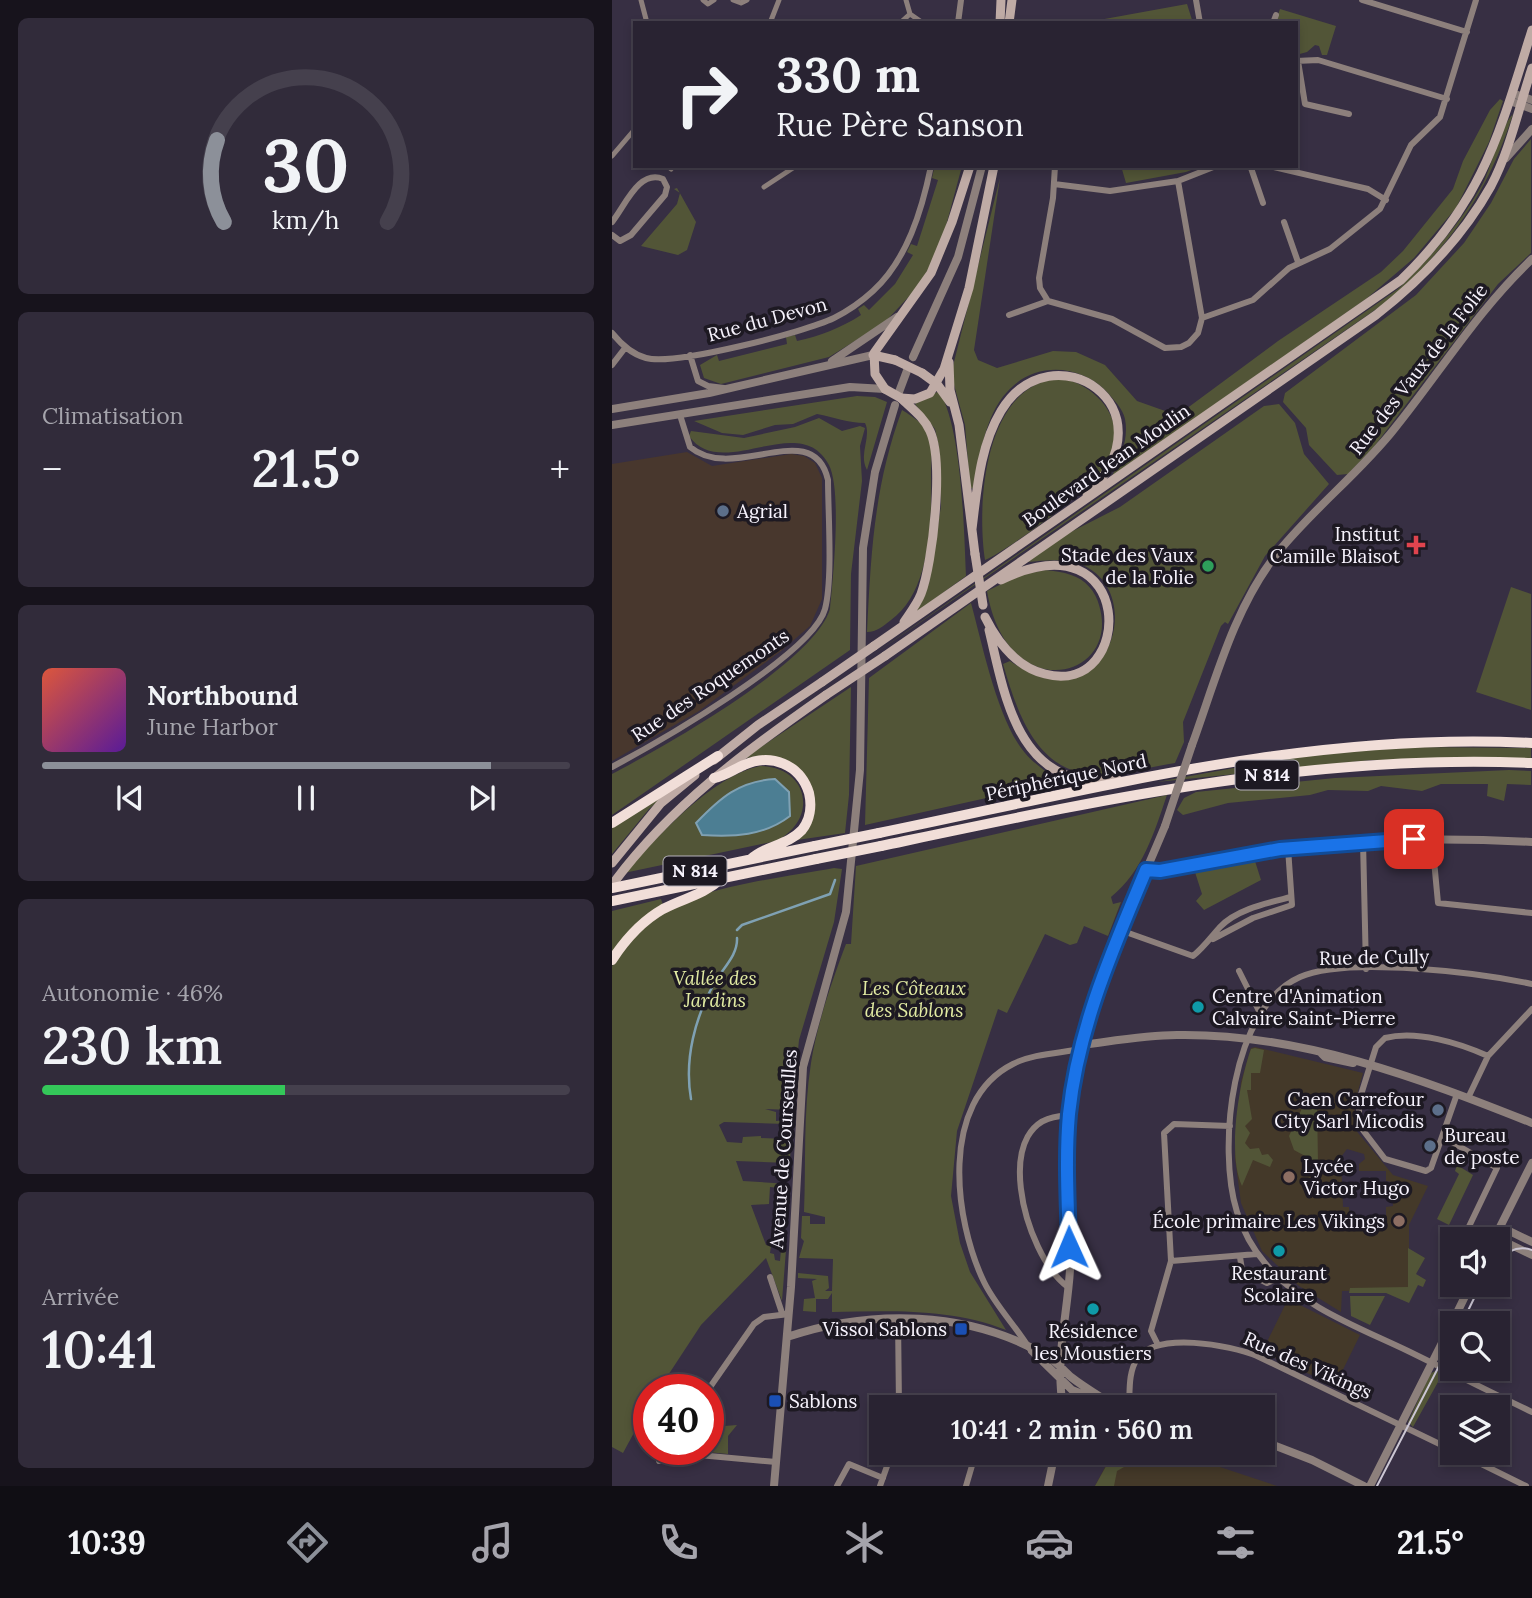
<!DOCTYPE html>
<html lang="fr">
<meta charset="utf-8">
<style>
body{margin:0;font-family:Lora,serif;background:#312b3a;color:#f1f3f6;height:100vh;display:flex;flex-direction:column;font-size:26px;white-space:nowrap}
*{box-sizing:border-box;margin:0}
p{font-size:23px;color:#a5a4ac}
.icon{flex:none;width:38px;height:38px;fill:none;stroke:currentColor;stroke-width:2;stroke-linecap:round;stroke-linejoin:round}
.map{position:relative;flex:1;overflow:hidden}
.drawer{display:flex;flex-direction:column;gap:18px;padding:18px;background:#17131c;width:612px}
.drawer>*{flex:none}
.top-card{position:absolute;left:21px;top:21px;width:665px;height:147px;border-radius:0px;box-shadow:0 4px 10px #0003,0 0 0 2px #45404d;background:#292332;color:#f1f3f6;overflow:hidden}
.buttons{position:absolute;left:828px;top:1227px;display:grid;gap:14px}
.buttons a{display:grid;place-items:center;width:70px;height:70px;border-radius:0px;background:#292332;box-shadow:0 4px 10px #0003,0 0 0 2px #45404d;font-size:35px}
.speed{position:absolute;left:21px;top:1374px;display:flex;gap:14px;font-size:35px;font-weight:700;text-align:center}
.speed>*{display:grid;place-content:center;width:91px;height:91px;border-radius:50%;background:#292332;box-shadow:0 4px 10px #0003,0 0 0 2px #45404d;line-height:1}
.speed .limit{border:10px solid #d22;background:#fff;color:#111}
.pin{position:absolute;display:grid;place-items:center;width:60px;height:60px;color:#fff;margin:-30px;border-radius:14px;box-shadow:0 4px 10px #0006}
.me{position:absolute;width:77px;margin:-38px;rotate:359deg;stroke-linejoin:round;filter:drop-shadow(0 0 5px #0008)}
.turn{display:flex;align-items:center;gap:24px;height:147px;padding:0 28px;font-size:32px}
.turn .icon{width:91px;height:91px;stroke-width:2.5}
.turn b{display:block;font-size:49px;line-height:60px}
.big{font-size:52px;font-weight:600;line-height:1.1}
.drawer .tile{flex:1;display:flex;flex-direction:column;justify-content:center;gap:10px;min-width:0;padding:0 24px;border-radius:10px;background:#312b3a}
.drawer .dial{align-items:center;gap:0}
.dial svg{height:182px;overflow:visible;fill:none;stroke:#45404d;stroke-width:7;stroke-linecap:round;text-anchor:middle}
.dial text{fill:#f1f3f6;stroke:none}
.song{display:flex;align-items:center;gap:21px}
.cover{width:84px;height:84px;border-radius:10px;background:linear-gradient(135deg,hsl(10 70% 55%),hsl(270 70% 35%))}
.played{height:7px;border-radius:4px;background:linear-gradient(90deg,#8c9099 85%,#45404d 85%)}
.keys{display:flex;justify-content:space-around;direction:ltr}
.heat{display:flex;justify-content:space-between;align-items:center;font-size:38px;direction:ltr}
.charge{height:10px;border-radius:5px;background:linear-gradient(90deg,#34c759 46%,#45404d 0)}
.trip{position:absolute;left:257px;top:1395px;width:406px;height:70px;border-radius:0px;background:#292332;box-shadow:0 4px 10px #0003,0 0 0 2px #45404d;font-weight:600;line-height:70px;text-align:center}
.tabs{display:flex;height:112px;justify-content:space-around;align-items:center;background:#100e14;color:#a5a4ac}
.tabs .icon{width:49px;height:49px}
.tabs .current{color:#8c9099}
.tabs b{font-size:32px;color:#f1f3f6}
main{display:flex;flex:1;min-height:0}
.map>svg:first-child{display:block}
.commercial{fill:#48372d}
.education{fill:#443929;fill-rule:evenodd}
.green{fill:#525537}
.water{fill:#4c7e93;stroke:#7fa1b3;stroke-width:2}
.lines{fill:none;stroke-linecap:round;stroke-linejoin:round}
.stream{stroke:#7fa1b3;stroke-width:2.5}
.pedestrian{stroke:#8d807c;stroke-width:5}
.minor{stroke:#8d807c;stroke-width:6}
.tertiary{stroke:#8d807c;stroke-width:8}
.secondary{stroke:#bfaba5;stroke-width:9}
.trunk{stroke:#f1ded8;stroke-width:10}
.tram{stroke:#cbc6d3;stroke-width:2}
.tertiary-bridge{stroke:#8d807c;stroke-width:8}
.secondary-bridge{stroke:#bfaba5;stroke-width:9}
.trunk-bridge{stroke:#f1ded8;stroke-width:10}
.route-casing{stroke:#114b97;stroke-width:18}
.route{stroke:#1a73e8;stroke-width:12}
.service-dot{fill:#5c6f8a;stroke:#1d1922;stroke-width:2.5}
.health-dot{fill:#e0444e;stroke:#1d1922;stroke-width:2.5}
.leisure-dot{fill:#2e9e5b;stroke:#1d1922;stroke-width:2.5}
.culture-dot{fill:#0f9aa8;stroke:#1d1922;stroke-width:2.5}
.education-dot{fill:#8d6e63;stroke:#1d1922;stroke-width:2.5}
.transit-dot{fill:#1a4fb4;stroke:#1d1922;stroke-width:2.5}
.labels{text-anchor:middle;stroke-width:7;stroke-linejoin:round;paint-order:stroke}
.shield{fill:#1d1922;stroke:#b6b2bb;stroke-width:2}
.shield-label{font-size:18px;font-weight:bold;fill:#f7f3fd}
.street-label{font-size:19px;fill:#f7f3fd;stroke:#1d1922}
.poi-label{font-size:19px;fill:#f7f3fd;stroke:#1d1922;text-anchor:start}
.park-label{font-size:19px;font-style:italic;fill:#e2eba3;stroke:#1d1922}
</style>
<main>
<section class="drawer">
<div class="tile dial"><svg viewBox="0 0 100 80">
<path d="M14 69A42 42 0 1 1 86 69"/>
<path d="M14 69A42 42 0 0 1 11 33" stroke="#8c9099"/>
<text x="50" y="56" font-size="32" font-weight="700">30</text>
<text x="50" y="72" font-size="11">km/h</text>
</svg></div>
<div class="tile"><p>Climatisation</p>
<div class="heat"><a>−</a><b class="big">21.5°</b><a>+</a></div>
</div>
<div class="tile">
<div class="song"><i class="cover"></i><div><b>Northbound</b><p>June Harbor</p></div></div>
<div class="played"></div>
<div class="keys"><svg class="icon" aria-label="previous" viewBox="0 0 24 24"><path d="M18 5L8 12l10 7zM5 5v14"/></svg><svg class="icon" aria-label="pause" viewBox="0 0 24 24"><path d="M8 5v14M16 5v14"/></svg><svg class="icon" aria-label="next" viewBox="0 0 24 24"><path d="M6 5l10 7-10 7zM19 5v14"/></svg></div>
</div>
<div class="tile"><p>Autonomie · 46%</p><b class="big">230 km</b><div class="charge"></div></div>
<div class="tile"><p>Arrivée</p><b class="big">10:41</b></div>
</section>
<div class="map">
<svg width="920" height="1486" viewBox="0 0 920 1486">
<rect width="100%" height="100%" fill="#372f43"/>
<path class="commercial" d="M75 452 100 466 179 454 192 456 203 463 210 478V599L198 626 169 651 87 711 0 761V464Z"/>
<path class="education" d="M643 1047 751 1073 743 1102 742 1128 781 1175 816 1186 797 1225V1290L730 1291 729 1312 687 1286 650 1251 629 1203 623 1158 629 1082 639 1048ZM735 1149 752 1154 753 1159 747 1164V1171H774V1181L780 1182 781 1206 774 1207V1227L738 1228 737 1207H731L729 1157Z
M676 1299 748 1335 723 1386 650 1352Z
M501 1452 530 1453 608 1467 665 1486H483Z"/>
<path class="green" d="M575 4 581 23H485L487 20Z
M668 9 724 26 715 55H710L707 46 703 45 695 52 684 55V23H663Z
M888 99 891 101 877 142 844 208 802 258 754 299 500 476C508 459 517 439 513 419 511 409 502 400 495 392 468 364 422 361 395 392 372 417 368 458 361 489L358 487 353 425 341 381V366L388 178 362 350 366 360 385 368 441 351 464 352 493 365 525 401 556 412 574 409 666 341 769 272 791 251 841 189 851 161 878 110Z
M901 114C875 195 839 245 776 301L255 659 786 289C819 257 849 223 871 183 880 165 889 125 901 114Z
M919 139V253L886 284 761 448 736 474 725 475 697 445 694 428 671 402 673 393 804 295 852 243 879 203 902 159Z
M330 166H350L331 237 317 268 304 289 272 323 217 357 109 384 92 378 88 365 105 355 107 361 175 344 174 337 183 335 185 341C208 336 229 328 249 315L246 309 252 305 257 310 283 284 301 255 295 252 299 244 305 246 326 180 320 178 322 169 328 170Z
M509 166H590L574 172 514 183Z
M65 188 84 222 75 250 66 255 29 246 65 204 68 193 62 189Z
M454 379C491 390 518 427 495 465 481 488 398 549 373 560 365 508 371 400 433 381 439 379 448 379 454 379Z
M327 391C350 427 352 531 354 576L303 613 317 583 329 506 327 447 323 429 303 404Z
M245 396 263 397 275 402 255 470C246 454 260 437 253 423 236 423 222 417 205 414L181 424 163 425 131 435 110 433 82 421Z
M667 404 683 423 692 454 717 484 653 556 616 624 613 622 609 626 571 722 572 742 563 763C540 766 513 775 489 775 425 775 406 715 391 664L398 661C495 728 539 591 468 564 450 558 433 561 415 562L453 535 508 507 652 406Z
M290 410C301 417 312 423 317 436 321 447 319 462 319 474 320 520 319 591 279 620 271 626 265 632 255 632 259 553 262 486 290 410Z
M207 418 230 431 248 426 253 428 248 446 250 481 239 574 238 650 0 815V774C51 747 202 663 218 609 221 578 230 491 217 465 188 409 110 483 77 436L79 431 132 438 183 427Z
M433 570C442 571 451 572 459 575 473 579 484 592 487 605 510 679 395 709 375 591L408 575Z
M899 587 919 594V710L864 692Z
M359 603C370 643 386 722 413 753 422 764 436 772 446 782L253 825 257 678Z
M239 687 237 795 233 833 185 840 199 822 192 774 145 756 131 759Z
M801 747 919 748V759L760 760 545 782 694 755Z
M148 766C197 767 207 819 164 841L12 873C47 836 98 777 148 766Z
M897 770 919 771V785L895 784 892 801 875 796 876 784H829L810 791 769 786 756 791 716 790 698 795 616 803 571 815 565 810 572 798 584 792 723 778Z
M69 781 37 809 0 854V828Z
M555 795C542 833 531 871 499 897L501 904 509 902 496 936 472 926 465 943 458 945 433 934 395 1013 386 1009 345 1131 339 1196 348 1243 358 1272 394 1330C338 1308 279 1311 220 1312V1293L216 1299H204V1312L191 1311 192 1299 203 1298 200 1281 205 1279 186 1278V1273L216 1276 217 1288 213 1291H220L221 1259 187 1258 192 1241 189 1238 190 1216H198V1224H213V1217L192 1212C194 1163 191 1114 199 1063 205 1024 220 981 234 944H239L244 866Z
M642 858 649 880 592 910 584 901 590 894 582 869 615 867 616 863Z
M222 868 230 869 222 922 187 1040 180 1110 153 1109 164 1112V1121L174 1120V1124L112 1122 107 1125 115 1142 130 1143 131 1137 149 1136V1138L173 1139V1131L179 1132 178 1163 124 1161 131 1181 177 1184V1207L166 1205 167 1188 158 1187 157 1204 139 1205 154 1245 159 1246 158 1253 162 1254 163 1260 168 1261 169 1249 174 1250 170 1301 154 1258 89 1325 47 1389 37 1390V1405L11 1453 0 1447V966C13 945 32 924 53 911 92 886 175 877 222 868Z
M49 899 51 905 0 954V911Z
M643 1048 652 1050 648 1073H639V1090H635L640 1119 633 1126 638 1133 633 1143 638 1149 647 1148 650 1155 656 1154 661 1160 658 1167 641 1160 630 1186C615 1154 627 1082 639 1049Z
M693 1102 698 1108 705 1102 706 1163 682 1150 677 1136Z
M845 1165 861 1175 837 1225 825 1219 847 1174 843 1171Z
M796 1248 813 1258 804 1274 814 1280 811 1287 806 1285 797 1303 774 1293H737L738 1288 796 1287Z
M738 1296H773L758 1325 739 1316Z
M823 1371 831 1373 801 1427 796 1422 818 1374Z
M96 1415 105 1417 100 1427 125 1425 116 1436V1454L85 1451 96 1449Z
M502 1452 515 1453 512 1467 505 1471 502 1486H483Z"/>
<path class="water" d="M163 779 177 792 178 816C152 836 122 837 90 835L84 823C108 798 127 781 163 779Z"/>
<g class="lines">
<path class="stream" d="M125 930 130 925 218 894 223 880
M79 1099C72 1059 83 1017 103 982 111 968 126 955 125 938"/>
<path class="pedestrian" d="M29 0 35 23
M91 0 96 4 102 0
M121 0 129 3 135 0
M294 0 298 14
M158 23 167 0
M288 23 298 14 311 23
M0 156 23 129
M59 169 61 166
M152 187 184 166"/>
<path class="minor" d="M584 0 588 23
M750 0 855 32
M346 23 349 0
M661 23 664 15
M684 61 706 60 835 99
M686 61 693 104 737 114
M443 166 441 198 427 278 428 288 436 301 500 319 553 348 569 347 577 343 586 333 590 318 641 300 677 268 718 249 768 209 799 145 828 117 864 0
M622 166H648
M657 166 756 189 774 200
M639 168 651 203
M442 184 498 191 566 181
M0 222C13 206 27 169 51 179L55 187 53 195 19 235 8 241 0 235
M672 222 686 262
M397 315 436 301
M590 318 566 181 604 166
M0 333C9 344 19 354 34 358 62 366 193 332 222 318 236 311 249 302 261 291 295 260 310 210 319 166
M78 355 86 381 96 386 112 388
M0 365 13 348
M0 767C45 743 201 654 213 609 221 578 216 513 216 480 201 415 122 484 78 447L68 415
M820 839 826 903 920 913
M751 841 754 969
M508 930 581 956C592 947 599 937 608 927 625 909 656 903 679 897
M601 939 641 918 680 905 676 848
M627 971 649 1015
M920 984C868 973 736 956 688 977 619 1007 605 1149 625 1212 631 1231 641 1249 653 1263 689 1307 746 1327 796 1351 837 1371 878 1392 920 1412
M845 1094 819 1168 814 1171 773 1159 747 1125V1101L764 1047 773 1038C805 1030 847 1043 876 1056
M856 1098 876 1056 920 1009
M831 1137 885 1168 851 1239
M628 1257 630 1270 655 1283 666 1278
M559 1261 645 1254
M158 1277 170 1313
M456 1287C412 1256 374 1112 457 1116
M286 1318 287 1407
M545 1343 539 1331 559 1261 552 1133 562 1124 618 1126
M417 1348C403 1325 383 1305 372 1282 342 1220 327 1101 401 1064 420 1054 448 1053 469 1049
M96 1390 142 1324 152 1317 177 1314
M517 1407C518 1391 516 1373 525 1359 544 1331 618 1345 645 1356L840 1450
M845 1452 914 1486
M47 1461 65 1453 164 1462
M225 1486 237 1464 271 1478
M268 1486 280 1452
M354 1486 364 1452"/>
<path class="tertiary" d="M900 93 920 100
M898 101 920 109
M894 158 920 129
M301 357 346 257 370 166
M220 361 285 317
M287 392 296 368
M0 409 97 393 261 355
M0 425 238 387 273 389
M580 745C603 682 621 611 663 556 699 510 747 474 783 428 829 371 866 310 920 259
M534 871H548C669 841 795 835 920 842
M470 1045C501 1041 533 1035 565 1035 688 1033 807 1078 920 1123
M710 1054 713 1057 741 1063
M889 1227 920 1242
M883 1237 920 1255
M882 1239 920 1163
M840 1323 859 1284
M175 1337C259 1309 356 1310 435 1356 444 1361 451 1370 459 1377 473 1388 489 1397 504 1407
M420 1351 460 1390 490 1402
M451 1407C443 1360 455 1317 458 1270 461 1219 453 1168 457 1117 465 1014 514 920 553 826
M651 1441 700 1460 752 1486
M162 1486 179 1287 191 1067 234 912 248 770 251 548 263 472 283 405
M436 1486 443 1452
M758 1486 840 1323"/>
<path class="secondary" d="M388 23 389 0
M397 23 400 0
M261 355 283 360
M337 362 338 390 347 425 363 554
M310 373 325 384 338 402
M273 389 263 374 262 353 319 273 340 222 358 166
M289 398 303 399 318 393 332 369 357 288 382 166
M289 398C299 408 312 417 318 431 332 462 321 562 309 594 305 604 298 613 292 622
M360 529C365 489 368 446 389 411 440 327 564 407 475 495
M373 617C386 643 404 667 433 674 524 698 525 513 389 580
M377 630C390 683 401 762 463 778 477 782 492 780 506 780
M262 646 789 280C871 201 887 135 920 30
M273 656 764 315C810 279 850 238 879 186 898 150 907 107 920 68
M102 760 146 725 210 682
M0 863 49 803 83 775
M0 885C58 806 135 750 214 695"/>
<path class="trunk" d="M102 778C113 776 122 769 132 765 159 753 188 764 197 793 200 806 198 820 190 830 175 846 154 845 139 859
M0 823 106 756
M267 833C483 789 697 731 920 743
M269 846C483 801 700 753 920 763
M0 888 203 846
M0 901 204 859
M0 960C13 940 30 921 51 909 74 897 90 896 110 878"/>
<path class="tram" d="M886 1261C895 1251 906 1245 920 1250
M850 1323 869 1284
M765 1486 840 1341"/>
<path class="tertiary-bridge" d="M553 826 580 745"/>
<path class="secondary-bridge" d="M283 360 310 373
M273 389 289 398
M363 554 371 605
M210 682 262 646
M214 695 273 656"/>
<path class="trunk-bridge" d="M203 846 267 833
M204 859 269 846"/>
</g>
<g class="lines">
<g class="route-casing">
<path id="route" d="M457 1247C456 1203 453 1158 457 1114 466 1027 501 949 534 870L548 871 668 849 802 839"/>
</g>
<use href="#route" class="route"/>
</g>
<g class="service-dot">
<circle cx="111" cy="511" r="7"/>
<circle cx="826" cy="1110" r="7"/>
<circle cx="818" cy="1146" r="7"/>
</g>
<path class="health-dot" d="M800.5 534.5h7v7h7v7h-7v7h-7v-7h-7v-7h7z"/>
<circle class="leisure-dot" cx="596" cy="566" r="7"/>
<g class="culture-dot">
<circle cx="586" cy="1007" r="7"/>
<circle cx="667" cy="1251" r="7"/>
<circle cx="481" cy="1309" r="7"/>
</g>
<g class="education-dot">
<circle cx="677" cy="1177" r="7"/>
<circle cx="787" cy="1221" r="7"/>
</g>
<g class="transit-dot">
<rect x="342" y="1322" width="14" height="14" rx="3.5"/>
<rect x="156" y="1394" width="14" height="14" rx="3.5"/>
</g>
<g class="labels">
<g class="shield">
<rect x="623.5" y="760.5" width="63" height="29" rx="5"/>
<rect x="51.5" y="856.5" width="63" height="29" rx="5"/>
</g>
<g class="shield-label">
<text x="655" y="781">N 814</text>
<text x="83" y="877">N 814</text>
</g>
<g class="street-label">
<text transform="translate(155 319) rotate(-15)" y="7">Rue du Devon</text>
<text transform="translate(806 369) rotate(-52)" y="7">Rue des Vaux de la Folie</text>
<text transform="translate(494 465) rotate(-35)" y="7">Boulevard Jean Moulin</text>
<text transform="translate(98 685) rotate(-34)" y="7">Rue des Roquemonts</text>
<text transform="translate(454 777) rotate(-12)" y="7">Périphérique Nord</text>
<text transform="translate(762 957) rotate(-1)" y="7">Rue de Cully</text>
<text transform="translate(171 1149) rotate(-86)" y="7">Avenue de Courseulles</text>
<text transform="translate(696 1365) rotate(24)" y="7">Rue des Vikings</text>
</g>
<g class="poi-label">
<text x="125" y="518">Agrial</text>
<text x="788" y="541" text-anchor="end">Institut<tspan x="788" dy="22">Camille Blaisot</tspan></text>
<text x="582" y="562" text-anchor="end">Stade des Vaux<tspan x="582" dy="22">de la Folie</tspan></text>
<text x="600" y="1003">Centre d'Animation<tspan x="600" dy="22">Calvaire Saint-Pierre</tspan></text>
<text x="812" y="1106" text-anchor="end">Caen Carrefour<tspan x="812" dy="22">City Sarl Micodis</tspan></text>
<text x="832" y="1142">Bureau<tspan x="832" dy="22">de poste</tspan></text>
<text x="691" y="1173">Lycée<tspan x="691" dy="22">Victor Hugo</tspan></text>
<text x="773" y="1228" text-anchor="end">École primaire Les Vikings</text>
<text x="667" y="1280" text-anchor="middle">Restaurant<tspan x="667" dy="22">Scolaire</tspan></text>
<text x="335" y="1336" text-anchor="end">Vissol Sablons</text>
<text x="481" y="1338" text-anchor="middle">Résidence<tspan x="481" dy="22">les Moustiers</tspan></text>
<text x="177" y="1408">Sablons</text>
</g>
<g class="park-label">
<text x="103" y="985">Vallée des<tspan x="103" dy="22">Jardins</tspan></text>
<text x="302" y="995">Les Côteaux<tspan x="302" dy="22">des Sablons</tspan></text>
</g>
</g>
</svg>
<div class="buttons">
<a><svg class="icon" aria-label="sound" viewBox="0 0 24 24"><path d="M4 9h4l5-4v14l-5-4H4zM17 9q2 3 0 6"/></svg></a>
<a><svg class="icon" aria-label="search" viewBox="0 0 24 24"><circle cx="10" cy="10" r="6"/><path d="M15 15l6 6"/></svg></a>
<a><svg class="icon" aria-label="layers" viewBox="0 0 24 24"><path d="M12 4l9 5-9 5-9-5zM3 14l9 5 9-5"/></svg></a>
</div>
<div class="speed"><div class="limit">40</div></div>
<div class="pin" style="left:802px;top:839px;background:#d93025"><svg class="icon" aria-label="arrive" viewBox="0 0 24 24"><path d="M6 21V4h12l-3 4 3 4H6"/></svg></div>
<svg class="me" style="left:457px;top:1247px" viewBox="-20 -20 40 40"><path d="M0-17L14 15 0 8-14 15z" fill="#1a73e8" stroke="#fff" stroke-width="4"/></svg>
<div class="trip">10:41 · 2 min · 560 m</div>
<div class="top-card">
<div class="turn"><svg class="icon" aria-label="right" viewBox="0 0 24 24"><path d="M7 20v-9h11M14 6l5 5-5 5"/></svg><div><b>330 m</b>Rue Père Sanson</div></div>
</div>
</div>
</main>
<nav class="tabs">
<b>10:39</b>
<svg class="icon current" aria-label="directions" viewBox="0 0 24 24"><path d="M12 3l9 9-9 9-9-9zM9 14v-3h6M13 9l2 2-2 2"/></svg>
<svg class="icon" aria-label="music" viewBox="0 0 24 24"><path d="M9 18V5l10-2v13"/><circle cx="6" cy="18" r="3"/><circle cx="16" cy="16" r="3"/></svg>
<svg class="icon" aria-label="phone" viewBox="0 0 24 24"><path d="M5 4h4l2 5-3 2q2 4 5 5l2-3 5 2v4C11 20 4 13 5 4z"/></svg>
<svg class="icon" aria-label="climate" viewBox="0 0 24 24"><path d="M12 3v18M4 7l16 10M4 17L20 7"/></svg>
<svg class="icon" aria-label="car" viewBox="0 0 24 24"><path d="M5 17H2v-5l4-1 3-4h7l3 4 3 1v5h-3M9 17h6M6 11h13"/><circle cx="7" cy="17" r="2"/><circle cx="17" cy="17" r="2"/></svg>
<svg class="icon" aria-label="filters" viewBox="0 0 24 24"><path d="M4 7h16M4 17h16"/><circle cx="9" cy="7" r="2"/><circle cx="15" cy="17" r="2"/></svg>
<b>21.5°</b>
</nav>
